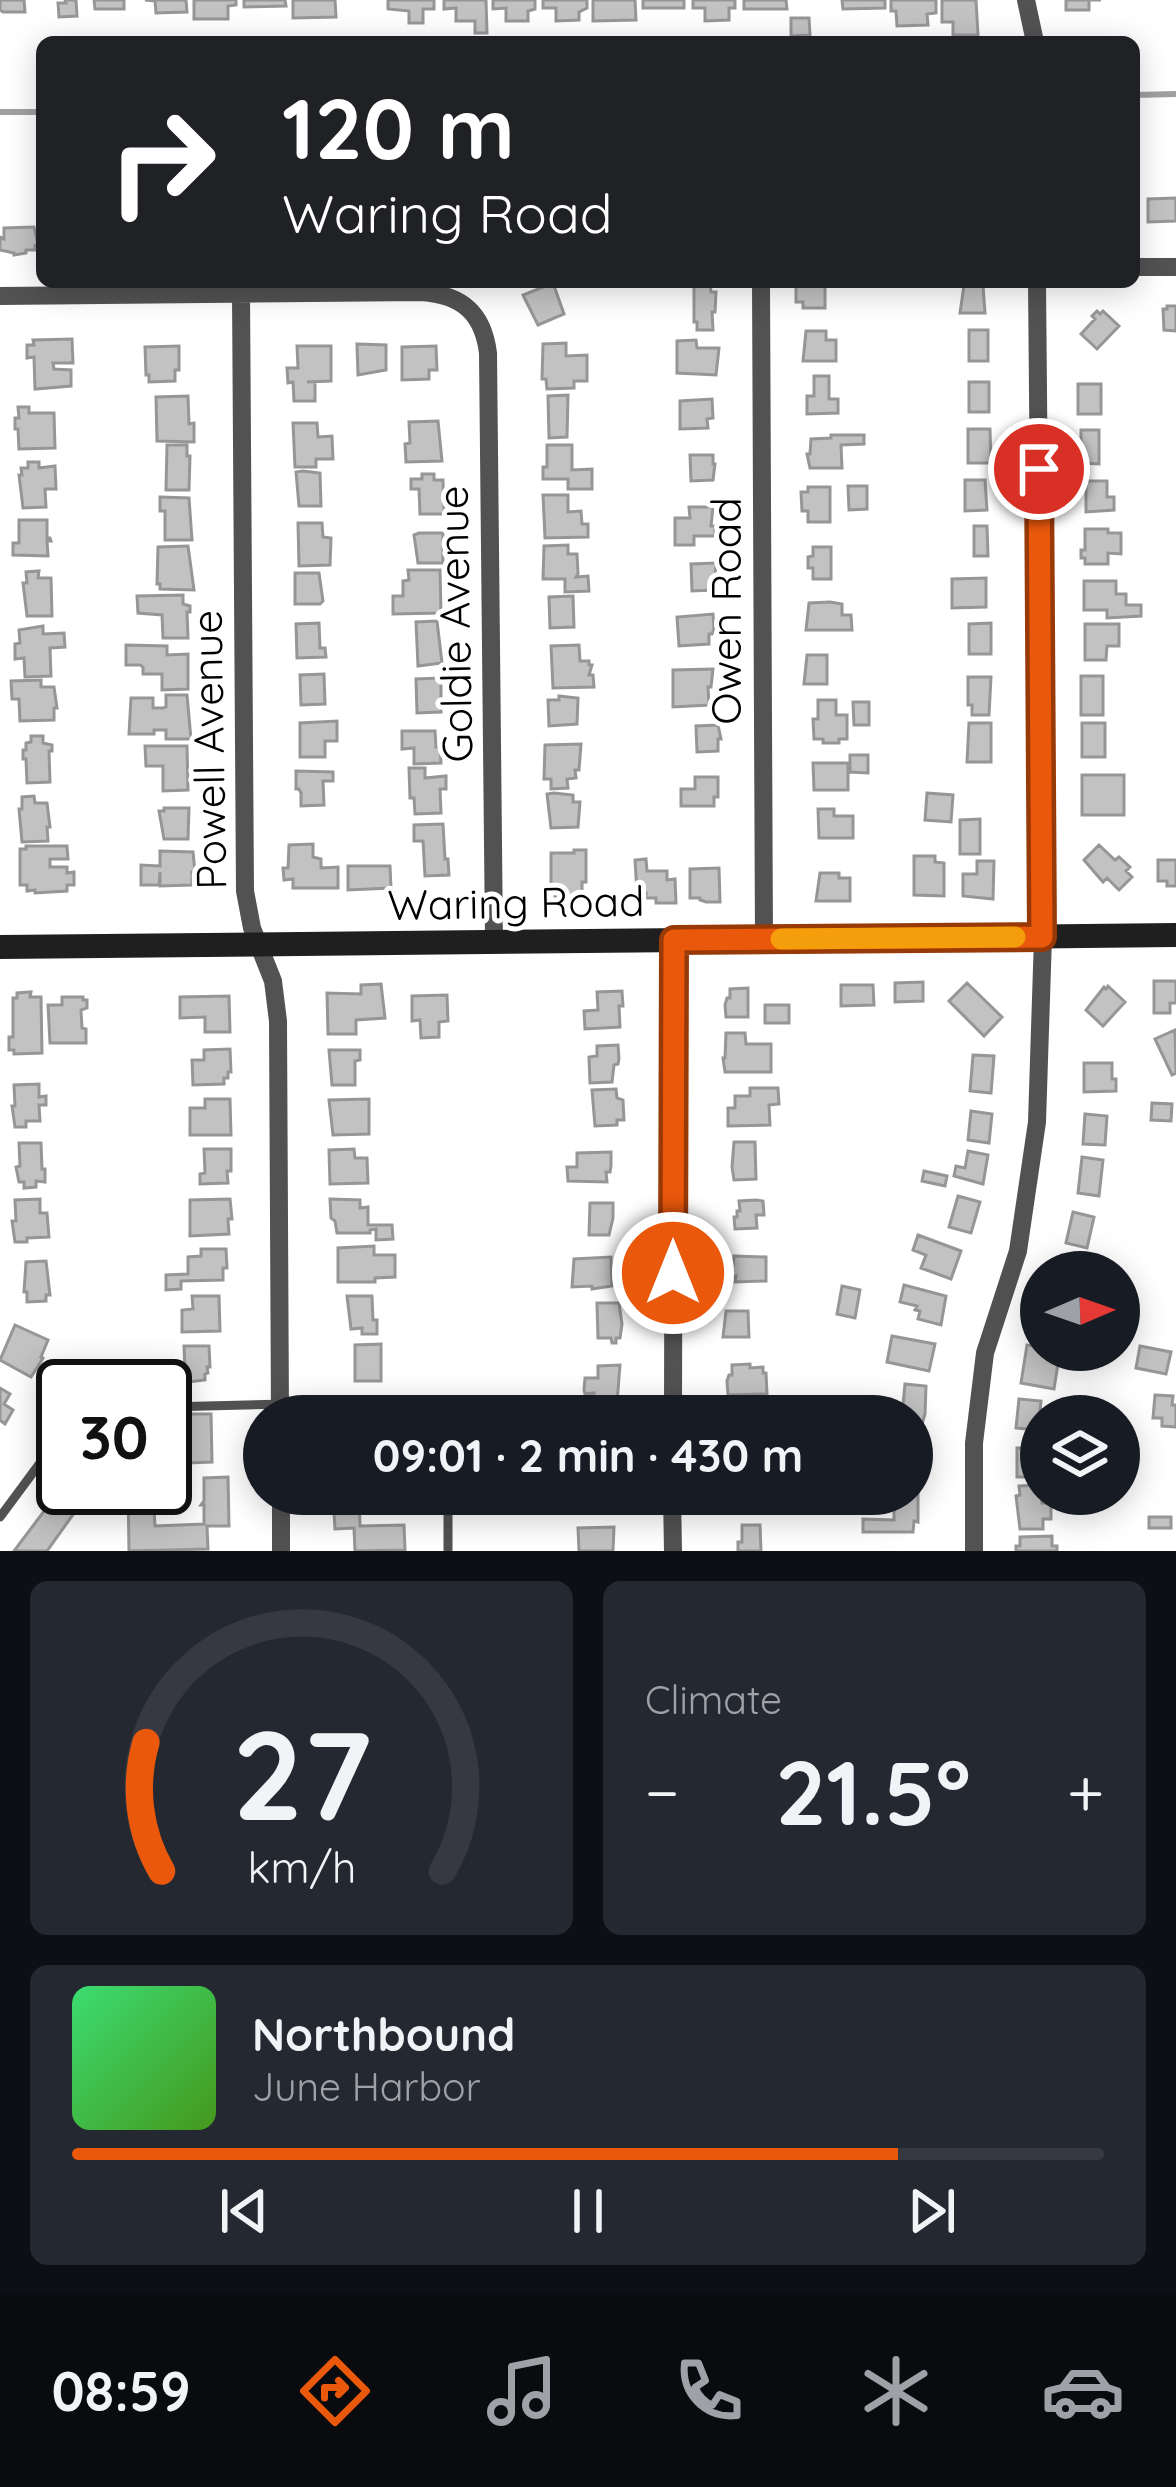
<!DOCTYPE html>
<meta charset="utf-8">
<style>
body{margin:0;font-family:Quicksand,sans-serif;background:#242831;color:#f1f3f6;height:100vh;display:flex;flex-direction:column;font-size:45px;white-space:nowrap}
*{box-sizing:border-box;margin:0}
p{font-size:39px;color:#9ea1a6}
.icon{flex:none;width:66px;height:66px;fill:none;stroke:currentColor;stroke-width:2;stroke-linecap:round;stroke-linejoin:round}
.map{position:relative;height:1551px;overflow:hidden}
.details{display:flex;flex-direction:column;gap:30px;padding:30px;background:#0d0f14;flex:1}
.details>*{flex:none}
.top-card{position:absolute;left:36px;top:36px;width:1104px;height:252px;border-radius:18px;box-shadow:0 6px 30px #0003;background:#202124;color:#fff;overflow:hidden}
.needle{width:78px;rotate:88deg}
.controls{position:absolute;left:1020px;top:1251px;display:grid;gap:24px}
.controls a{display:grid;place-items:center;width:120px;height:120px;border-radius:50%;background:#171b24;box-shadow:0 6px 30px #0003;font-size:60px}
.speed{position:absolute;left:36px;top:1359px;display:flex;gap:24px;font-size:60px;font-weight:700;text-align:center}
.speed>*{display:grid;place-content:center;width:156px;height:156px;border-radius:50%;background:#171b24;box-shadow:0 6px 30px #0003;line-height:1}
.speed .limit{border:6px solid #111;border-radius:18px;background:#fff;color:#111}
.pin{position:absolute;display:grid;place-items:center;width:102px;height:102px;color:#fff;margin:-51px;border:6px solid #fff;border-radius:50%;box-shadow:0 3px 12px #0007}
.me{position:absolute;width:132px;margin:-66px;rotate:0deg;stroke-linejoin:round;filter:drop-shadow(0 0 9px #0008)}
.turn{display:flex;align-items:center;gap:42px;height:252px;padding:0 48px;font-size:54px}
.turn .icon{width:156px;height:156px;stroke-width:2.5}
.turn b{display:block;font-size:84px;line-height:102px}
.big{font-size:90px;font-weight:700;line-height:1.1}
.details .card{flex:1;display:flex;flex-direction:column;justify-content:center;gap:18px;min-width:0;padding:0 42px;border-radius:18px;background:#242831}
.details .dial{align-items:center;gap:0}
.dial svg{height:312px;overflow:visible;fill:none;stroke:#363941;stroke-width:7;stroke-linecap:round;text-anchor:middle}
.dial text{fill:#f1f3f6;stroke:none}
.song{display:flex;align-items:center;gap:36px}
.cover{width:144px;height:144px;border-radius:18px;background:linear-gradient(135deg,hsl(140 70% 55%),hsl(100 70% 35%))}
.played{height:12px;border-radius:6px;background:linear-gradient(90deg,#ea580c 80%,#363941 80%)}
.keys{display:flex;justify-content:space-around;direction:ltr}
.heat{display:flex;justify-content:space-between;align-items:center;font-size:66px;direction:ltr}
.details .tiles{flex:1;display:grid;gap:30px;grid-template-columns:1fr 1fr}
.card:last-child{grid-column:span 2}
.trip{position:absolute;left:243px;top:1395px;width:690px;height:120px;border-radius:60px;background:#171b24;box-shadow:0 6px 30px #0003;font-weight:700;line-height:120px;text-align:center}
.tab-bar{display:flex;height:192px;justify-content:space-around;align-items:center;background:#090b0e;color:#9ea1a6}
.tab-bar .icon{width:84px;height:84px}
.tab-bar .selected{color:#ea580c}
.tab-bar b{font-size:54px;color:#f1f3f6}
.map>svg:first-child{display:block}
.lines{fill:none;stroke-linecap:round;stroke-linejoin:round}
.stream{stroke:#a0a0a0;stroke-width:6}
.building{fill:#c2c2c2;stroke:#969696;stroke-width:3}
.lane{stroke:#525252;stroke-width:9}
.street{stroke:#525252;stroke-width:18}
.secondary{stroke:#1f1f1f;stroke-width:24}
.route-casing{stroke:#983908;stroke-width:30}
.route{stroke:#ea580c;stroke-width:21}
.slow{stroke:#f59e0b;stroke-width:21}
.labels{text-anchor:middle;stroke-width:10;stroke-linejoin:round;paint-order:stroke}
.street-label{font-size:42px;fill:#000;stroke:#fff}
</style>
<div class="map">
<svg width="1176" height="1551" viewBox="0 0 1176 1551">
<rect width="100%" height="100%" fill="#fff"/>
<g class="lines">
<path class="stream" d="M1134 95 1176 94
M0 112H42"/>
</g>
<path class="building" d="M0 0H24L25 12H3L0 10Z
M65 0H76L77 16 59 17 58 3H66Z
M94 0H124V9H95Z
M186 0 187 12 156 13 155 1 145 0Z
M194 0H236V5L228 6V19H194Z
M244 0H285L286 6 244 7Z
M293 0H335L336 17 293 18Z
M388 0H434V9H423V23H409V11L388 9Z
M444 0H486L487 33H475V21H456V8L444 9Z
M493 0H535V9L528 11V21H506V8L493 9Z
M543 0H587V8L579 12V20L556 21V8H543Z
M593 0H635L636 20 593 21Z
M643 0H684V8H643Z
M693 0H735V8H729V20L705 21V8H693Z
M744 0H786L787 9H744Z
M842 0H885V8L843 9Z
M891 0H936V13L927 14 928 25 897 26 896 11H891Z
M942 0H976L978 35H953V22H942Z
M1066 0H1101H1089V10H1066Z
M791 18H809L810 35 791 36Z
M1176 198V221L1148 222V199Z
M34 227 38 245H35V250H26V253L14 255V253L0 250V237L4 239V228Z
M694 282H710L711 292H716L715 312H712L713 330H697V322H694Z
M796 282H825V308H803V302H796Z
M553 283 564 314 538 325 523 295Z
M964 285H983L985 313H960Z
M1167 306H1176V331L1164 330 1163 309H1167Z
M1097 311 1100 314 1103 311 1119 326 1097 349 1081 334 1095 319 1092 316Z
M969 330H988V361H969Z
M806 331H826V340H836V361H803Z
M72 339 73 363H53L54 369 71 370V386L35 389 34 357 27 358V345H34L33 340Z
M696 340 697 348H719L716 375 677 373V341Z
M566 343V356L587 355V381H574V388L547 389 546 379H542L543 344Z
M357 344 386 345V370L358 375Z
M179 346V370H175V381L149 382V375H146L145 347Z
M297 346H331V381L307 382H315V401H294L293 382 288 383 287 368H298Z
M436 346 437 370H429V379L402 380V347Z
M814 376H829V399H838V413L807 414V396H814Z
M969 382H989V412H969Z
M1078 384H1101V414H1078Z
M568 395 567 437 549 438 548 396Z
M188 396 189 424 194 423V442L157 441 156 397Z
M712 399 713 418 707 419 708 428 680 429V401Z
M18 407H29V413H54L55 448 19 449 18 429H15V418H19Z
M438 421 442 461 406 462 405 444 410 443 409 422Z
M293 423H317L318 437 332 436 333 459H316V467H295Z
M968 429H990L991 463H968Z
M1081 430H1099V464L1081 463Z
M831 435H864V444L841 445 842 468H810L807 454H810L811 439 831 438Z
M167 445H187V456H190L189 490H166Z
M547 445H572V470L592 469V489H568V479H543V467H547Z
M690 455H713V464H715L713 480 691 481Z
M28 462H39V468L55 466 56 489H45L46 507 23 508 19 475H22L21 468H28Z
M303 471 320 473 321 506H299L296 472Z
M422 474H434V480H443L444 514H420L419 489H411V479H422Z
M965 480H985L987 510 965 511Z
M1086 481H1107V497H1114V510L1086 512Z
M848 486H867V509L849 510Z
M808 487H830V522H808V511H802L801 492H808Z
M543 495H568V512L581 511 582 524H588V537L545 538Z
M160 497 189 498 192 540H165V511H160Z
M689 507H713L711 526H715V536H694V545H675V518H690Z
M19 520H47V538H50L51 541H47L48 556 13 555V543H19Z
M298 523H322L323 537 331 538 330 565 299 566Z
M974 526H987L988 556H974Z
M1085 529H1108V533H1121V554L1108 553V564H1085V558H1081V550H1085Z
M419 533H443V563H418L414 535Z
M568 545V554H577L578 574 576 577 588 576 589 591 565 592V579H543L544 546Z
M188 546 194 590 160 589V584H157L158 547Z
M813 547H831V579H813V568H808V557L813 556Z
M716 563 714 590 692 591 691 564Z
M408 570H440L441 613 393 614V596H403V581L409 580Z
M39 571 38 578H51L52 616H27L23 583H27L26 572Z
M295 573H319L323 601 320 604H295Z
M986 578V607L952 608V579Z
M1084 581H1116V594H1126V605H1141V616L1107 618V610H1084Z
M183 595V604L190 606V612H187L188 638H163L162 615 138 613 137 596Z
M573 596 574 627 550 628 549 597Z
M830 602 842 604V615H851L852 630H806L809 603Z
M713 614 714 629 712 634H709V644L679 646 677 617Z
M437 621 442 663 418 666 416 622Z
M319 623 320 648H325L326 657 297 658 296 624Z
M991 623V654H969V624Z
M1085 624H1119V646H1107L1106 660H1085Z
M43 626V634L64 633 65 647 50 648 51 676 25 677 24 658 15 659V644L20 643 19 630Z
M126 645 167 646V655L188 654V689L162 690V674H143V667L140 665H126Z
M579 645 580 661H589V665H592L589 675H593L594 687 553 688 551 646Z
M807 655H827V684H804Z
M713 669 711 687H708L709 705 673 707V670Z
M324 674 325 704 301 705 300 675Z
M1081 676H1103V715H1081Z
M968 677H991L989 715H972V705H968Z
M441 678V712L417 713 416 679Z
M41 680V687H54L57 708H54V720L20 721 19 699H12L11 681Z
M166 695H187L191 739H166V730H154V734H129L131 698H153V708H163L166 707Z
M559 696 578 698 577 724 549 726 548 700H559Z
M818 700H836V715H847V739H839V743H823V739H814L813 719H818Z
M853 702H869V725H854Z
M337 721V741H325V757H300V723Z
M969 723H991V762H967Z
M1082 723H1105V757H1082Z
M718 725 721 739H718V751L697 752 696 726Z
M402 731H435L436 747H440L441 763 414 764V748L402 749Z
M31 736H43V743L52 745V751H49L50 782 27 783 26 759H23V750H26V743L31 742Z
M581 744 579 770H575L576 778 567 779 568 788 551 789V779H544L545 745Z
M145 746H187L188 790 163 791V766H146Z
M850 755H868V773L850 772Z
M813 763H848V790H814Z
M409 768H425V778L446 776V789H440L441 813 415 814 414 798H410Z
M296 771 333 772V781H323L324 805 301 806V793L299 789H296Z
M1082 775H1124V815H1082Z
M695 777H718V797H714V806H681V789H695Z
M554 793 573 795V802H580L578 827 551 828 547 794Z
M927 793 953 795 951 822 925 820Z
M34 796 35 803H47L50 827H47L48 841 22 842 19 809H22V797Z
M164 808H189L188 839H164L159 811H164Z
M818 809H834V816H853V838H819Z
M980 819V854H960V820Z
M443 824 445 859H448L449 875 425 876 423 841H414V825Z
M313 844V857L321 859V868L338 867V888H293V879L284 880 283 868H288L289 845Z
M1099 845 1115 860 1119 857 1130 867 1126 871 1132 877 1119 890 1107 878 1103 882 1084 860Z
M26 846H67L68 859H50V867H67V873L74 872V885H67V891L35 893V890L27 891V885H20V849H26Z
M574 850H586V882H582V898H555L554 886 551 887V853H574Z
M160 851 193 852 195 872H192V885L160 886V872L159 885H141V865L160 866Z
M914 856H935V862L944 863V896L914 895Z
M646 859 647 871H667V880L675 879 676 903H656V898H646V893H637L635 860Z
M1158 860H1176V886H1167V881H1158Z
M977 861H994L993 899 963 896V874H977Z
M348 866H390L391 888 348 890Z
M719 868 720 902H706L700 900V898H690V869Z
M820 873H839V878H850V901H816Z
M1154 981H1176V1003H1170V1013H1154Z
M923 982V1001L895 1002V983Z
M967 983 1002 1017 984 1036 949 1001Z
M381 984 385 1018 356 1020V1034H328L327 993 361 994V985Z
M841 985H873L874 1005 841 1006Z
M1108 986 1125 1002 1103 1026 1086 1010 1104 987 1106 989Z
M748 988V1017H726L725 1005 727 998H730V989Z
M622 991 623 1006H619L620 1027 585 1029 584 1011 598 1010 597 992Z
M31 992 30 997H41L42 1053 14 1054V1050H9V1037H13V998H17V993Z
M447 995 448 1021 439 1022V1037L421 1038 420 1020 412 1021V996Z
M229 996 230 1032H205V1017L180 1018V997Z
M62 997H83V1000H87V1008L81 1010 82 1028 86 1029V1043H50L48 1005H62Z
M765 1005H789V1023H765Z
M1175 1030 1176 1073 1172 1075 1155 1039Z
M726 1033H745L746 1044H771V1072H725L723 1058H725Z
M618 1045 619 1059 618 1064 614 1065 612 1082 590 1083 589 1057 597 1056V1046Z
M230 1049 231 1072H228V1078H224V1084L193 1085 192 1060H204V1050Z
M329 1050H360V1060L355 1061V1085H332Z
M973 1055 994 1056 991 1093 970 1091Z
M1084 1063H1112V1079H1116V1091L1084 1092Z
M39 1084V1097L46 1096V1105H39L40 1121H26V1127H15L12 1106H15L14 1085Z
M750 1088H778L779 1104 769 1105 770 1125 728 1126V1108H735V1096H750Z
M616 1089 617 1098 623 1100 624 1120H617V1125L595 1126 592 1090Z
M205 1099H230L231 1135H190V1108H205Z
M369 1099V1134L333 1135 329 1100Z
M1152 1103 1172 1104 1171 1121 1151 1120Z
M971 1111 992 1114 989 1143 968 1140Z
M1085 1114 1107 1116 1105 1145 1083 1144Z
M734 1142H755L756 1179 734 1180 732 1167Z
M19 1143H41L42 1169H45V1182L36 1181V1187L24 1188V1182H19L16 1167 20 1166Z
M204 1149H231V1171H227L228 1183 200 1184V1174L205 1173Z
M354 1149 355 1158H367L368 1183 330 1184 329 1150Z
M968 1151 988 1155 983 1184 954 1176 956 1166 965 1168Z
M611 1152V1166L610 1172H606L607 1182 568 1181 567 1167H577V1153Z
M1082 1157 1103 1160 1099 1196 1078 1193Z
M924 1171 947 1176 945 1186 922 1181Z
M958 1196 980 1202 971 1233 949 1227Z
M40 1199V1213H47L49 1237 27 1238V1242H15L12 1221H16L15 1200Z
M230 1199 232 1219H228L229 1234 190 1236V1200Z
M330 1199 360 1200V1208L368 1207V1225H392L393 1239 376 1240V1229L370 1230V1233H337L335 1221 331 1218Z
M756 1200 763 1201 764 1215H756L757 1228 735 1229 734 1217H737V1211H740L739 1201Z
M590 1203H613V1218L609 1235H589Z
M1073 1212 1094 1217 1087 1248 1066 1243Z
M918 1235 961 1251 951 1279 921 1268 926 1255 913 1250Z
M374 1246V1255H395V1277L375 1278V1282H338V1248Z
M201 1249H226L227 1268H223V1280L181 1281V1289L166 1290V1275L188 1274V1257L201 1256Z
M734 1256 766 1257V1281L735 1282 736 1276 732 1277Z
M1061 1256 1080 1263 1077 1272H1056Z
M611 1257 612 1286 592 1289V1286L572 1287 574 1259Z
M46 1261 50 1295H46V1301L27 1302V1292H24L26 1262Z
M904 1285 946 1296 941 1325 918 1319 920 1311 915 1310 917 1306 900 1302Z
M842 1286 860 1290 855 1318 837 1314Z
M192 1296H219L220 1331 182 1332V1310L193 1309Z
M347 1296H372L373 1320H377V1334H362V1328L351 1329Z
M597 1303H619L622 1324 620 1338H616V1343H612L611 1338H598Z
M726 1311H748L749 1337H723Z
M15 1325 48 1340 41 1357 43 1358 31 1377 0 1360Z
M892 1336 935 1344 929 1371 887 1362Z
M381 1344V1381H355V1345Z
M1027 1345 1041 1347V1350L1060 1351 1054 1389 1021 1383Z
M184 1346H209L210 1367H207L208 1373 205 1374V1380L188 1382V1380H179L180 1371H185Z
M1140 1346 1171 1352 1166 1374 1136 1368Z
M750 1364V1368L763 1367V1373H766L767 1394 728 1395 727 1381 729 1375H732V1365Z
M620 1365 617 1403H594V1393L585 1394 584 1390 585 1378H598V1366Z
M905 1384 926 1386 925 1414 922 1424 912 1423V1416H902Z
M0 1388 10 1394 4 1404 13 1410 5 1424 0 1420Z
M1155 1395 1173 1396 1172 1405H1176V1427L1162 1426V1418H1153Z
M1019 1399 1041 1401 1038 1430 1016 1428Z
M187 1414H211L212 1462 188 1463 185 1437H188Z
M1017 1448H1038V1477H1017Z
M228 1477 229 1526H207L208 1549 129 1551 128 1488H153L155 1526 204 1524V1505H201L204 1501V1478Z
M1041 1485 1042 1503H1051V1519H1043V1529H1020L1016 1496 1020 1495 1019 1486Z
M63 1486 92 1488 47 1551H14Z
M912 1491H918V1522L914 1521 913 1532H863V1519L894 1520V1494H912Z
M333 1494H359L360 1526 404 1525 405 1550 355 1551 354 1528 335 1529 334 1512H329V1498H334Z
M577 1494H611H608V1504H595V1509H578Z
M735 1494H757L758 1509 735 1510Z
M1149 1517H1171V1528H1149Z
M742 1525H760L761 1551H738V1542H742Z
M614 1527 613 1551H579L578 1528Z
M1052 1536V1546H1057V1551H1016V1546H1020V1537Z"/>
<g class="lines">
<path class="lane" d="M165 1407 411 1401 429 1406 444 1416
M448 1494V1551
M0 1517 63 1432"/>
<path class="street" d="M1026 0 1035 42
M1134 267H1176
M761 282 764 940
M241 294 245 891 252 928 273 981 278 1021 280 1416
M0 296 422 292C462 295 483 313 488 353L494 941
M673 1416 674 940
M281 1494V1551
M672 1494 673 1551
M974 1551V1443L985 1353 1018 1251 1037 1122 1043 937 1037 282"/>
<path class="secondary" d="M0 947 1176 935"/>
</g>
<g class="lines">
<g class="route-casing">
<path id="route" d="M673 1273 674 940 1042 937 1039 469"/>
</g>
<use href="#route" class="route"/>
<path class="slow" d="M781 939 1015 937"/>
</g>
<g class="labels">
<g class="street-label">
<text transform="translate(726 611) rotate(-90)" y="15">Owen Road</text>
<text transform="translate(455 624) rotate(-91)" y="15">Goldie Avenue</text>
<text transform="translate(209 750) rotate(-91)" y="15">Powell Avenue</text>
<text transform="translate(516 903) rotate(-1)" y="15">Waring Road</text>
</g>
</g>
</svg>
<div class="controls">
<a><svg class="needle" viewBox="-14 -14 28 28"><path d="M0-13l5 13h-10z" fill="#e53935"/><path d="M0 13l5-13h-10z" fill="#9ea1a6"/></svg></a>
<a><svg class="icon" aria-label="layers" viewBox="0 0 24 24"><path d="M12 4l9 5-9 5-9-5zM3 14l9 5 9-5"/></svg></a>
</div>
<div class="speed"><div class="limit">30</div></div>
<div class="pin" style="left:1039px;top:469px;background:#d93025"><svg class="icon" aria-label="arrive" viewBox="0 0 24 24"><path d="M6 21V4h12l-3 4 3 4H6"/></svg></div>
<svg class="me" style="left:673px;top:1273px" viewBox="-20 -20 40 40"><circle r="17" fill="#ea580c" stroke="#fff" stroke-width="3"/><path d="M0-11L8 9 0 5-8 9z" fill="#fff"/></svg>
<div class="trip">09:01 · 2 min · 430 m</div>
<div class="top-card">
<div class="turn"><svg class="icon" aria-label="right" viewBox="0 0 24 24"><path d="M7 20v-9h11M14 6l5 5-5 5"/></svg><div><b>120 m</b>Waring Road</div></div>
</div>
</div>
<section class="details">
<div class="tiles">
<div class="card dial"><svg viewBox="0 0 100 80">
<path d="M14 69A42 42 0 1 1 86 69"/>
<path d="M14 69A42 42 0 0 1 10 36" stroke="#ea580c"/>
<text x="50" y="56" font-size="32" font-weight="700">27</text>
<text x="50" y="72" font-size="11">km/h</text>
</svg></div>
<div class="card"><p>Climate</p>
<div class="heat"><a>−</a><b class="big">21.5°</b><a>+</a></div>
</div>
<div class="card">
<div class="song"><i class="cover"></i><div><b>Northbound</b><p>June Harbor</p></div></div>
<div class="played"></div>
<div class="keys"><svg class="icon" aria-label="previous" viewBox="0 0 24 24"><path d="M18 5L8 12l10 7zM5 5v14"/></svg><svg class="icon" aria-label="pause" viewBox="0 0 24 24"><path d="M8 5v14M16 5v14"/></svg><svg class="icon" aria-label="next" viewBox="0 0 24 24"><path d="M6 5l10 7-10 7zM19 5v14"/></svg></div>
</div>
</div>
</section>
<nav class="tab-bar">
<b>08:59</b>
<svg class="icon selected" aria-label="directions" viewBox="0 0 24 24"><path d="M12 3l9 9-9 9-9-9zM9 14v-3h6M13 9l2 2-2 2"/></svg>
<svg class="icon" aria-label="music" viewBox="0 0 24 24"><path d="M9 18V5l10-2v13"/><circle cx="6" cy="18" r="3"/><circle cx="16" cy="16" r="3"/></svg>
<svg class="icon" aria-label="phone" viewBox="0 0 24 24"><path d="M5 4h4l2 5-3 2q2 4 5 5l2-3 5 2v4C11 20 4 13 5 4z"/></svg>
<svg class="icon" aria-label="climate" viewBox="0 0 24 24"><path d="M12 3v18M4 7l16 10M4 17L20 7"/></svg>
<svg class="icon" aria-label="car" viewBox="0 0 24 24"><path d="M5 17H2v-5l4-1 3-4h7l3 4 3 1v5h-3M9 17h6M6 11h13"/><circle cx="7" cy="17" r="2"/><circle cx="17" cy="17" r="2"/></svg>
</nav>
